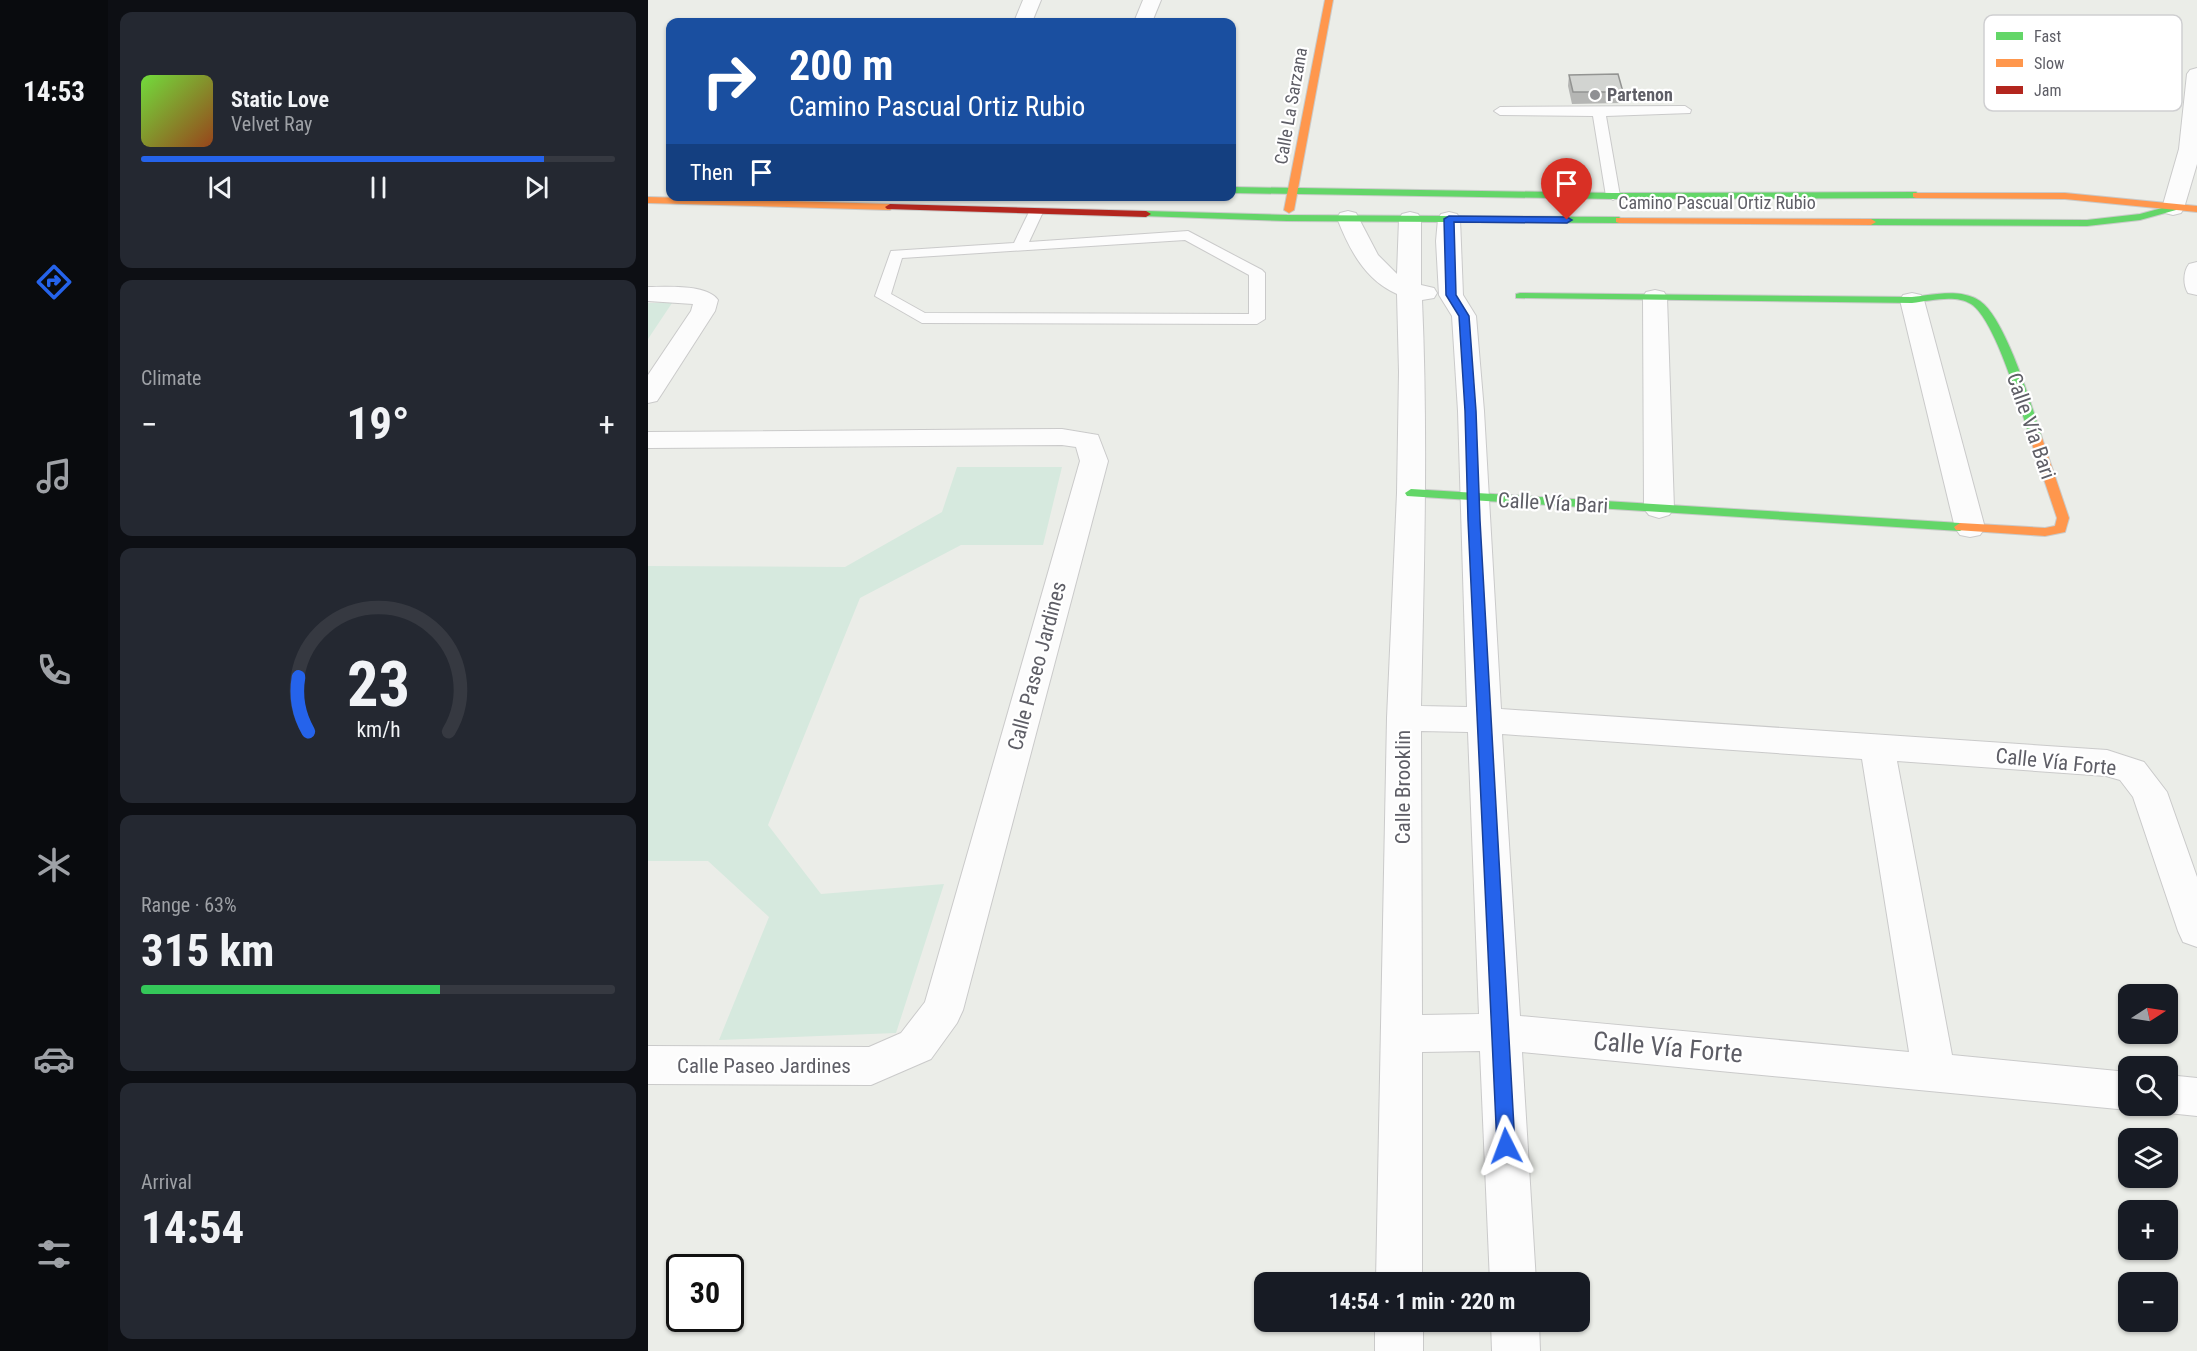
<!DOCTYPE html>
<meta charset="utf-8">
<style>
body{margin:0;font-family:"Roboto Condensed",sans-serif;background:#242831;color:#f1f3f6;height:100vh;display:flex;flex-direction:column;font-size:22px;white-space:nowrap}
*{box-sizing:border-box;margin:0}
p{font-size:20px;color:#9ea1a6}
.icon{flex:none;width:33px;height:33px;fill:none;stroke:currentColor;stroke-width:2;stroke-linecap:round;stroke-linejoin:round}
.map{position:relative;flex:1;overflow:hidden}
.side{display:flex;flex-direction:column;gap:12px;padding:12px;background:#0d0f14;width:540px}
.side>*{flex:none}
.guide{position:absolute;left:18px;top:18px;width:570px;height:183px;border-radius:12px;box-shadow:0 2px 4px #0004;background:#1a4fa0;color:#fff;overflow:hidden}
.needle{width:39px;rotate:78deg}
.controls{position:absolute;left:1470px;top:984px;display:grid;gap:12px}
.controls a{display:grid;place-items:center;width:60px;height:60px;border-radius:12px;background:#171b24;box-shadow:0 2px 4px #0004;font-size:30px}
.speed{position:absolute;left:18px;top:1254px;display:flex;gap:12px;font-size:30px;font-weight:700;text-align:center}
.speed>*{display:grid;place-content:center;width:78px;height:78px;border-radius:50%;background:#171b24;box-shadow:0 2px 4px #0004;line-height:1}
.speed .limit{border:3px solid #111;border-radius:9px;background:#fff;color:#111}
.pin{position:absolute;display:grid;place-items:center;width:51px;height:51px;color:#fff;margin:-62px -26px;border-radius:50% 50% 50% 0;rotate:-45deg;box-shadow:0 0 6px #0007}
.pin .icon{rotate:45deg}
.me{position:absolute;width:66px;margin:-33px;rotate:357deg;stroke-linejoin:round;filter:drop-shadow(0 0 4px #0008)}
.turn{display:flex;align-items:center;gap:21px;height:126px;padding:0 24px;font-size:27px}
.turn .icon{width:78px;height:78px;stroke-width:2.5}
.turn b{display:block;font-size:42px;line-height:51px}
.then{display:flex;align-items:center;height:57px;padding:0 24px;background:#0003;gap:12px;font-size:22px}
.big{font-size:45px;font-weight:700;line-height:1.1}
.side .card{flex:1;display:flex;flex-direction:column;justify-content:center;gap:9px;min-width:0;padding:0 21px;border-radius:12px;background:#242831}
.side .dial{align-items:center;gap:0}
.dial svg{height:156px;overflow:visible;fill:none;stroke:#363941;stroke-width:7;stroke-linecap:round;text-anchor:middle}
.dial text{fill:#f1f3f6;stroke:none}
.song{display:flex;align-items:center;gap:18px}
.cover{width:72px;height:72px;border-radius:9px;background:linear-gradient(135deg,hsl(100 70% 55%),hsl(20 70% 35%))}
.played{height:6px;border-radius:3px;background:linear-gradient(90deg,#2563eb 85%,#363941 85%)}
.keys{display:flex;justify-content:space-around;direction:ltr}
.heat{display:flex;justify-content:space-between;align-items:center;font-size:33px;direction:ltr}
.charge{height:9px;border-radius:4px;background:linear-gradient(90deg,#34c759 63%,#363941 0)}
.trip{position:absolute;left:606px;top:1272px;width:336px;height:60px;border-radius:12px;background:#171b24;box-shadow:0 2px 4px #0004;font-weight:700;line-height:60px;text-align:center}
main{display:flex;flex:1;min-height:0}
.menu{display:flex;flex-direction:column;width:108px;justify-content:space-around;align-items:center;background:#090b0e;color:#9ea1a6}
.menu .icon{width:42px;height:42px}
.menu .active{color:#2563eb}
.menu b{font-size:27px;color:#f1f3f6}
.map>svg:first-child{display:block}
.green{fill:#d6e9de}
.lines{fill:none;stroke-linecap:round;stroke-linejoin:round}
.lane-casing{stroke:#cacaca;stroke-width:2}
.street-casing{stroke:#cacaca;stroke-width:2}
.fast-casing{stroke:#c9cac9;stroke-width:2}
.slow-casing{stroke:#c9cac9;stroke-width:2}
.jam-casing{stroke:#c9cac9;stroke-width:2}
.lane{fill:#fcfcfc;fill-rule:evenodd}
.street{fill:#fcfcfc;fill-rule:evenodd}
.fast{fill:#63d668;fill-rule:evenodd}
.slow{fill:#ff974d;fill-rule:evenodd}
.jam{fill:#b3261e;fill-rule:evenodd}
.wall{fill:#b5b6b4}
.building{fill:#d2d4d1;stroke:#939492;stroke-width:1.5}
.route{fill:#2563eb;stroke:#184099;stroke-width:1.5}
.poi-dot{fill:#8f9094;stroke:#fff;stroke-width:2}
.labels{text-anchor:middle;stroke-width:4.5;stroke-linejoin:round;paint-order:stroke}
.far-poi-label{font-size:18px;font-weight:bold;fill:#5e5e66;stroke:#fff;text-anchor:start}
.far-street-label{font-size:18px;fill:#5e5e66;stroke:#fff}
.street-label{font-size:21px;fill:#5e5e66;stroke:#fff}
.near-street-label{font-size:26px;fill:#5e5e66;stroke:#fff}
.key{fill:#fff;stroke:#cfcfd1;stroke-width:1.5}
.key-label{font-size:16px;fill:#5e5e66}
</style>
<main>
<nav class="menu">
<b>14:53</b>
<svg class="icon active" aria-label="directions" viewBox="0 0 24 24"><path d="M12 3l9 9-9 9-9-9zM9 14v-3h6M13 9l2 2-2 2"/></svg>
<svg class="icon" aria-label="music" viewBox="0 0 24 24"><path d="M9 18V5l10-2v13"/><circle cx="6" cy="18" r="3"/><circle cx="16" cy="16" r="3"/></svg>
<svg class="icon" aria-label="phone" viewBox="0 0 24 24"><path d="M5 4h4l2 5-3 2q2 4 5 5l2-3 5 2v4C11 20 4 13 5 4z"/></svg>
<svg class="icon" aria-label="climate" viewBox="0 0 24 24"><path d="M12 3v18M4 7l16 10M4 17L20 7"/></svg>
<svg class="icon" aria-label="car" viewBox="0 0 24 24"><path d="M5 17H2v-5l4-1 3-4h7l3 4 3 1v5h-3M9 17h6M6 11h13"/><circle cx="7" cy="17" r="2"/><circle cx="17" cy="17" r="2"/></svg>
<svg class="icon" aria-label="filters" viewBox="0 0 24 24"><path d="M4 7h16M4 17h16"/><circle cx="9" cy="7" r="2"/><circle cx="15" cy="17" r="2"/></svg>
</nav>
<section class="side">
<div class="card">
<div class="song"><i class="cover"></i><div><b>Static Love</b><p>Velvet Ray</p></div></div>
<div class="played"></div>
<div class="keys"><svg class="icon" aria-label="previous" viewBox="0 0 24 24"><path d="M18 5L8 12l10 7zM5 5v14"/></svg><svg class="icon" aria-label="pause" viewBox="0 0 24 24"><path d="M8 5v14M16 5v14"/></svg><svg class="icon" aria-label="next" viewBox="0 0 24 24"><path d="M6 5l10 7-10 7zM19 5v14"/></svg></div>
</div>
<div class="card"><p>Climate</p>
<div class="heat"><a>−</a><b class="big">19°</b><a>+</a></div>
</div>
<div class="card dial"><svg viewBox="0 0 100 80">
<path d="M14 69A42 42 0 1 1 86 69"/>
<path d="M14 69A42 42 0 0 1 9 41" stroke="#2563eb"/>
<text x="50" y="56" font-size="32" font-weight="700">23</text>
<text x="50" y="72" font-size="11">km/h</text>
</svg></div>
<div class="card"><p>Range · 63%</p><b class="big">315 km</b><div class="charge"></div></div>
<div class="card"><p>Arrival</p><b class="big">14:54</b></div>
</section>
<div class="map">
<svg width="1549" height="1351" viewBox="0 0 1549 1351">
<rect width="100%" height="100%" fill="#ebede8"/>
<path class="green" d="M0 303H24L0 339Z
M309 467H414L395 545H313L212 598 120 825 173 894 296 884 248 1033 71 1040 121 917 60 861H0V566L197 567 294 512Z"/>
<g class="lines">
<g class="lane-casing">
<path id="lane" d="M1037 106 1043 110 1042 113 958 116 972 196 965 200 958 196 945 116 852 115 846 111 852 107Z
M388 208 395 212 381 242 540 231 614 270 617 273V319L609 324 274 323 227 296 243 251 366 243 381 212ZM537 240 601 275V314L277 313 243 294 254 258Z"/>
</g>
<g class="street-casing">
<path id="street" d="M375 0H393L384 22H366Z
M495 0H513L504 22H486Z
M1549 68V164L1536 208 1533 213 1525 215 1517 213 1514 208 1531 149 1539 74 1542 70Z
M700 211 708 213 730 255 749 274 751 219 754 214 762 212 770 214 773 219V285L786 288 789 293 786 298 774 300C780 435 776 571 773 706L819 707 810 411 804 316 791 295 788 241 790 219 793 214 801 212 809 214 812 219 815 295 828 316 836 411 853 709 1459 750 1496 762 1519 792 1549 877V947L1535 942 1530 931 1485 797 1472 780 1458 776 1249 761 1304 1055 1480 1072V1106H1493L1480 1110 874 1052 888 1282H842L832 1051 774 1052V1282H728L739 718 749 493 751 372 749 294C717 280 701 249 689 218L692 213ZM773 731 820 732 831 1014 774 1015ZM854 734 1214 759 1261 1052 872 1016Z
M1549 262V295L1540 293C1535 285 1535 272 1541 264Z
M0 287C18 287 59 284 70 300L67 311 13 395 9 401 0 403V375L43 311 45 304 0 301Z
M1007 290 1016 292 1019 297 1026 509 1021 515 1011 518 1001 515 996 509 995 297 998 292Z
M1264 293 1273 295 1276 300 1337 528 1332 535 1322 537 1312 535 1307 528 1252 300 1255 295Z
M414 429 450 435 460 461 315 1010 309 1023 283 1059 223 1085 0 1084V1046L221 1047 253 1033 277 1002 432 461 428 447 414 445 0 448V432Z
M1520 1075 1549 1078V1116L1520 1113 1505 1108 1504 1106H1520Z
M727 1322H775V1351H727Z
M843 1322H891L892 1351H844Z"/>
</g>
<g class="fast-casing">
<path id="fast" d="M584 187 965 193 1268 192 1273 195 1268 198 965 199 584 193Z
M1525 205 1530 208 1528 210 1492 220 1439 226 1223 225 1218 222 1223 219 1439 220 1492 214Z
M498 211 639 215 971 217 976 220 971 223 639 221 495 216V212Z
M872 293 1264 297C1284 295 1313 288 1332 301 1358 319 1384 407 1394 438L1388 441 1382 438C1373 409 1347 319 1323 304 1307 294 1282 301 1264 303L868 298V294Z
M763 489 1312 523 1318 527 1312 531 759 496 757 493Z"/>
</g>
<g class="slow-casing">
<path id="slow" d="M677 0H685L646 210 641 213 636 210Z
M1265 193H1417L1549 206V212L1417 199 1268 198 1265 197Z
M0 197 242 204 247 207 242 210 0 203Z
M968 218 1223 219 1228 222 1223 225 971 223 968 222Z
M1388 435 1394 438 1421 518 1417 532 1397 536 1308 530 1306 527 1312 523 1397 528 1407 526 1409 518 1382 438Z"/>
</g>
<g class="jam-casing">
<path id="jam" d="M242 204 498 211 503 214 498 217 239 209 237 207Z"/>
</g>
<use href="#lane" class="lane"/>
<use href="#street" class="street"/>
<use href="#fast" class="fast"/>
<use href="#slow" class="slow"/>
<use href="#jam" class="jam"/>
</g>
<path class="wall" d="M921 75 975 92 974 103 924 104 920 86Z"/>
<path class="building" d="M970 74 975 92H925L921 75Z"/>
<path class="route" d="M801 216 919 217 924 220 919 223 806 222 808 295 821 316 828 411 832 520 867 1146 865 1152 858 1154 852 1152 849 1146 820 520 817 411 811 316 798 295 796 219Z"/>
<circle class="poi-dot" cx="947" cy="95" r="6"/>
<g class="labels">
<g class="far-poi-label">
<text x="959" y="101">Partenon</text>
</g>
<g class="far-street-label">
<text transform="translate(643 106) rotate(-80)" y="6">Calle La Sarzana</text>
<text x="1069" y="209">Camino Pascual Ortiz Rubio</text>
</g>
<g class="street-label">
<text transform="translate(1383 426) rotate(71)" y="7">Calle Vía Bari</text>
<text transform="translate(905 503) rotate(3)" y="7">Calle Vía Bari</text>
<text transform="translate(389 666) rotate(-75)" y="7">Calle Paseo Jardines</text>
<text transform="translate(1408 762) rotate(6)" y="7">Calle Vía Forte</text>
<text transform="translate(755 787) rotate(-90)" y="7">Calle Brooklin</text>
<text x="116" y="1073">Calle Paseo Jardines</text>
</g>
<g class="near-street-label">
<text transform="translate(1020 1047) rotate(5)" y="9">Calle Vía Forte</text>
</g>
</g>
<rect x="1336" y="15" width="198" height="96" rx="9" class="key"/>
<rect x="1348" y="32" width="27" height="8" fill="#63d668"/>
<rect x="1348" y="59" width="27" height="8" fill="#ff974d"/>
<rect x="1348" y="86" width="27" height="8" fill="#b3261e"/>
<g class="key-label">
<text x="1386" y="42">Fast</text>
<text x="1386" y="69">Slow</text>
<text x="1386" y="96">Jam</text>
</g>
</svg>
<div class="controls">
<a><svg class="needle" viewBox="-14 -14 28 28"><path d="M0-13l5 13h-10z" fill="#e53935"/><path d="M0 13l5-13h-10z" fill="#9ea1a6"/></svg></a>
<a><svg class="icon" aria-label="search" viewBox="0 0 24 24"><circle cx="10" cy="10" r="6"/><path d="M15 15l6 6"/></svg></a>
<a><svg class="icon" aria-label="layers" viewBox="0 0 24 24"><path d="M12 4l9 5-9 5-9-5zM3 14l9 5 9-5"/></svg></a>
<a>+</a>
<a>−</a>
</div>
<div class="speed"><div class="limit">30</div></div>
<div class="pin" style="left:919px;top:220px;background:#d93025"><svg class="icon" aria-label="arrive" viewBox="0 0 24 24"><path d="M6 21V4h12l-3 4 3 4H6"/></svg></div>
<svg class="me" style="left:858px;top:1146px" viewBox="-20 -20 40 40"><path d="M0-17L14 15 0 8-14 15z" fill="#2563eb" stroke="#fff" stroke-width="4"/></svg>
<div class="trip">14:54 · 1 min · 220 m</div>
<div class="guide">
<div class="turn"><svg class="icon" aria-label="right" viewBox="0 0 24 24"><path d="M7 20v-9h11M14 6l5 5-5 5"/></svg><div><b>200 m</b>Camino Pascual Ortiz Rubio</div></div>
<div class="then">Then<svg class="icon" aria-label="arrive" viewBox="0 0 24 24"><path d="M6 21V4h12l-3 4 3 4H6"/></svg></div>
</div>
</div>
</main>
